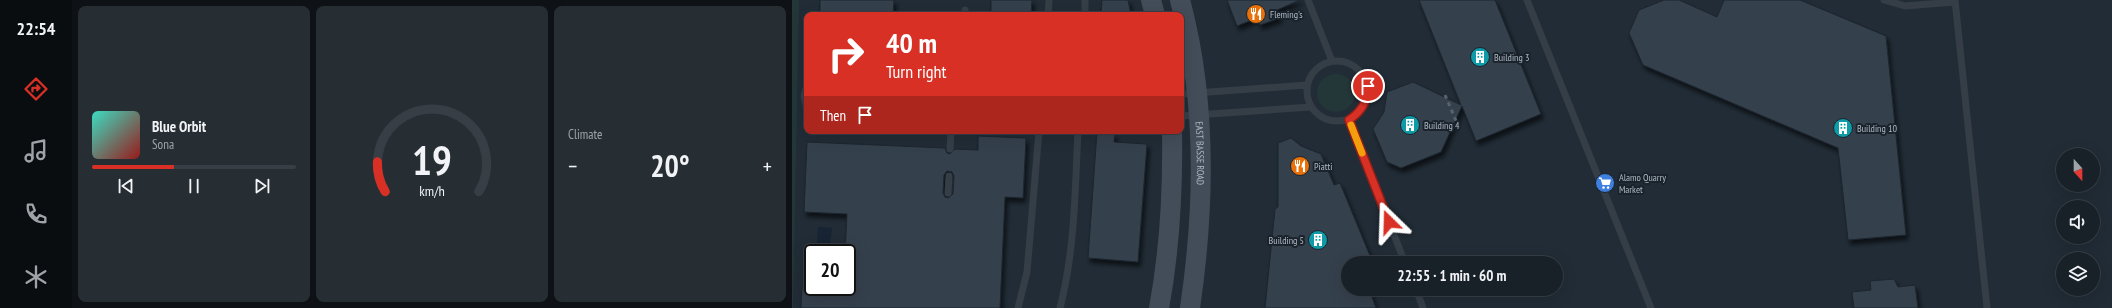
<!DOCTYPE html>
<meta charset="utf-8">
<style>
body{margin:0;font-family:"PT Sans Narrow",sans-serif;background:#262e34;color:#f1f3f6;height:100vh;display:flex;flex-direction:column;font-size:15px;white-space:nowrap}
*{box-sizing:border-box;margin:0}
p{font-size:13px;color:#9fa3a8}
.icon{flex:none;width:22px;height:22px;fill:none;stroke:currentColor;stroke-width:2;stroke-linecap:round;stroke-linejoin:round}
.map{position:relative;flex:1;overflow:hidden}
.side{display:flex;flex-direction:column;gap:6px;padding:6px;background:#0e1216;width:720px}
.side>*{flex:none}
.banner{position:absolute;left:12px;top:12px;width:380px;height:122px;border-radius:8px;box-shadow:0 4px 16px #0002,0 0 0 1px #373e45;background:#d93025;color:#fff;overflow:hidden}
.needle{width:26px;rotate:159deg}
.tools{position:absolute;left:1264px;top:148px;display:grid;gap:8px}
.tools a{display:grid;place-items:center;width:44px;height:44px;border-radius:50%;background:#192128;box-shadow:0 4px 16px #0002,0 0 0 1px #373e45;font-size:20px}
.speed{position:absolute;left:12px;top:244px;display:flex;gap:8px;font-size:20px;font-weight:700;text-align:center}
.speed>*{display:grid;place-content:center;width:52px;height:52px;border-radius:50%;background:#192128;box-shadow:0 4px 16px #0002,0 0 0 1px #373e45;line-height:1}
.speed .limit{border:2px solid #111;border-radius:6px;background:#fff;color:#111}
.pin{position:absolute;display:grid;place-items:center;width:34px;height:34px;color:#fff;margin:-17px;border:2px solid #fff;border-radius:50%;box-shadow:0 1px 4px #0007}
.me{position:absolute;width:44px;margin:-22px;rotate:338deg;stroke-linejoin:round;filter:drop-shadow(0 0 3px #0008)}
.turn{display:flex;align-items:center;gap:14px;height:84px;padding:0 16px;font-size:18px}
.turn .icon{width:52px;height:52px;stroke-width:2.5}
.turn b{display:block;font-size:28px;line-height:34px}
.then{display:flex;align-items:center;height:38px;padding:0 16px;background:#0003;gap:8px;font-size:15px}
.big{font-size:30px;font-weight:800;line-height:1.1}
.side .tile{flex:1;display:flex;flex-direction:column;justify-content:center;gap:6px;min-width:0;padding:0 14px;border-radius:8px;background:#262e34}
.side .dial{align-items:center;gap:0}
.dial svg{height:104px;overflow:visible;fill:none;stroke:#373e45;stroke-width:7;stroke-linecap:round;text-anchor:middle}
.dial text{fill:#f1f3f6;stroke:none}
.song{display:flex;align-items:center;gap:12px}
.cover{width:48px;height:48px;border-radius:6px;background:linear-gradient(135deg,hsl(170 70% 55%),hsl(0 70% 35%))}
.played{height:4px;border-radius:2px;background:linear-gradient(90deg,#d93025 40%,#373e45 40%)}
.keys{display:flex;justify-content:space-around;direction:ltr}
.heat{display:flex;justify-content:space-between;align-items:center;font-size:22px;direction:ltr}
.side .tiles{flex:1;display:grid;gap:6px;grid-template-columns:repeat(3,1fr)}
.trip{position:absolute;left:549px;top:256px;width:222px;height:40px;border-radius:20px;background:#192128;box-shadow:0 4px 16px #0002,0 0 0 1px #373e45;font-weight:800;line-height:40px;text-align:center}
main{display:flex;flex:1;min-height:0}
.tabs{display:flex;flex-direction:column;width:72px;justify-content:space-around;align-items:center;background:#0a0d10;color:#9fa3a8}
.tabs .icon{width:28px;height:28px}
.tabs .selected{color:#d93025}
.tabs b{font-size:18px;color:#f1f3f6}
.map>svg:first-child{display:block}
.green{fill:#233738}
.water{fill:#162433}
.building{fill:#34404d;stroke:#1c252e;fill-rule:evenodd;filter:url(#shadow)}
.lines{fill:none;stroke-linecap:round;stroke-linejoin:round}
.service{stroke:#353e47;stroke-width:7}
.secondary{stroke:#434d5a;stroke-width:20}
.rail{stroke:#57626e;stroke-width:3;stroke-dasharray:4 4;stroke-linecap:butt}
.route-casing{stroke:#8d1f18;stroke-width:10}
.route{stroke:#d93025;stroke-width:7}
.slow{stroke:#f59e0b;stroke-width:7}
.labels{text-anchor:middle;stroke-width:4;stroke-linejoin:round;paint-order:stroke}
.poi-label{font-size:10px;fill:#afb9c4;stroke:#1a232c;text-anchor:start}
.street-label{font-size:10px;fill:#afb9c4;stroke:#1a232c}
</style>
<main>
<nav class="tabs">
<b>22:54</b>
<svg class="icon selected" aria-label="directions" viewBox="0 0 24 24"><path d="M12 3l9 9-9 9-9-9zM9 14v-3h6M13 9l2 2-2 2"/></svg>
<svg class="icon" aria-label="music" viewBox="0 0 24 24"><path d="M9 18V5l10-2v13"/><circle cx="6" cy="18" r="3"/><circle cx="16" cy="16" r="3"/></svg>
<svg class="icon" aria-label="phone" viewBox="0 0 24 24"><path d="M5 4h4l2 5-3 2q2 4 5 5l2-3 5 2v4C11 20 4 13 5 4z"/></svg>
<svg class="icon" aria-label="climate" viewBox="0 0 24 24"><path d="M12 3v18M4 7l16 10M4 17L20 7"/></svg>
</nav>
<section class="side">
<div class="tiles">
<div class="tile">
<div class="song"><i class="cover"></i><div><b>Blue Orbit</b><p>Sona</p></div></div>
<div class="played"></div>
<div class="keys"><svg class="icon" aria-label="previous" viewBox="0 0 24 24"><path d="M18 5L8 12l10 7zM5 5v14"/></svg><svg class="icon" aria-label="pause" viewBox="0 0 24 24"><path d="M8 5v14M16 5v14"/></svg><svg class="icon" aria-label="next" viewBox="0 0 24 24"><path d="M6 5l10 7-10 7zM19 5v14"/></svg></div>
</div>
<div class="tile dial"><svg viewBox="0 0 100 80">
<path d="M14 69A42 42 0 1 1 86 69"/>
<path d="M14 69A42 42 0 0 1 8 46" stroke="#d93025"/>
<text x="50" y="56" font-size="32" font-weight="700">19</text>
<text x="50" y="72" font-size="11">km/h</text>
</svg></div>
<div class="tile"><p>Climate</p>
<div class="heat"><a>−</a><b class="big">20°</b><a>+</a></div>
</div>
</div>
</section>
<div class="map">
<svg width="1320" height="308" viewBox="0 0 1320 308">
<defs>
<filter id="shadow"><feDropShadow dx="2.5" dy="4.5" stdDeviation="2" flood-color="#0009"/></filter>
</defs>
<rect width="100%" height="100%" fill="#212c36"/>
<path class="green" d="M0 0H7L1 308H0Z
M525 93a19 19 0 1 1 38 0a19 19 0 1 1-38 0Z"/>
<path class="water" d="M26 227 40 228 37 253H25Z"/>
<path class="building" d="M28 0H102L101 15H28Z
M199 0H240L239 15H199Z
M310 0H336L339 15H309Z
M435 0H508L485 10 488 18 468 25 465 18 445 26Z
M627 0H703L749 114 684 141 670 106 649 152 609 168 595 162 581 129 592 112 595 92 621 82 669 105Z
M872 0H887L925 17 932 0H1008L1094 36 1114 235 1056 240 1046 148 851 65 837 33 847 10Z
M305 132 323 134 322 142 355 144 346 262 296 258Z
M186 136 234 138 231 198 213 197 208 308H9L10 287H55V253H53L55 214 12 212 15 142 153 148 155 153 158 154 163 149 186 150ZM155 171 160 172 162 176 161 194 156 198 153 197 151 193 152 175Z
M499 138 509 146 529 154 542 185 548 183 581 263H556V289H577L584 308H473L483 209 486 207V143Z
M1102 279 1106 287 1123 285 1126 308H1062L1060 292 1079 290 1078 281Z"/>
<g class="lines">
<path class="service" d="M516 0 540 61
M735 0 859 308
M1092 0 1113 6 1163 2
M1163 0 1195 308
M173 15V10
M256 15 257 0
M293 15V0
M515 91a30 30 0 1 1 60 0a30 30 0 1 1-60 0Z
M15 84 12 96 15 109
M389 94 515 85
M389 116 519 107
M557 120 613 263
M158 149 159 131
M156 193 157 176
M624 289 631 308
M226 308 235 272 247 131
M268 308C283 250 283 190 286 131"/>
<g class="secondary">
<path d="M359 0 363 15"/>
<path id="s1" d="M388 0C415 100 413 206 398 308"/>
<path d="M367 308C378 249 381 191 380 131"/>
</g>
<path class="rail" d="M653 95 668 130"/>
</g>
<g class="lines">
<g class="route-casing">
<path id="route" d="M576 86C575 102 570 111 557 120L597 222"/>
</g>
<use href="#route" class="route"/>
<path class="slow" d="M559 125 570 153"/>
</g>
<defs>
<g id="restaurant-disc" transform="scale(1)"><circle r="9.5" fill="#e8710a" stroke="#1a232c"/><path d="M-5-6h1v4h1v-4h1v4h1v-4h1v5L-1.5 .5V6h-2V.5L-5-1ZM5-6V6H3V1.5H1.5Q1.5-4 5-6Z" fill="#fff"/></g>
<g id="building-disc" transform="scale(1)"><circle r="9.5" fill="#0f9aa8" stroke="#1a232c"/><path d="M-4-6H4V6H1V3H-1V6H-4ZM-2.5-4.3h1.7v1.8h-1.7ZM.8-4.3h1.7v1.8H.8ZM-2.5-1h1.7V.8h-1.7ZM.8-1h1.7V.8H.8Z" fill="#fff"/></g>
<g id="supermarket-disc" transform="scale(1)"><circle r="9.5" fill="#3f7fe0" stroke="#1a232c"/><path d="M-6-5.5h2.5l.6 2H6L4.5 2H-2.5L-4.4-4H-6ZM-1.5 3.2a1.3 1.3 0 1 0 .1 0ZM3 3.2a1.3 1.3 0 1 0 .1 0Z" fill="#fff"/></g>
</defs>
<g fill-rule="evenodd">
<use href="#restaurant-disc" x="464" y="14"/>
<use href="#building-disc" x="688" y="57"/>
<use href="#building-disc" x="618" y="125"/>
<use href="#building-disc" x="1051" y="128"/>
<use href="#restaurant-disc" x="508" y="166"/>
<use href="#supermarket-disc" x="813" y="183"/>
<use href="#building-disc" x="526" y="240"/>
</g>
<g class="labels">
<g class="poi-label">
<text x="478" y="18">Fleming's</text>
<text x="702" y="61">Building 3</text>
<text x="632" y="129">Building 4</text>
<text x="1065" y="132">Building 10</text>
<text x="522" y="170">Piatti</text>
<text x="827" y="181">Alamo Quarry<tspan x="827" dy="12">Market</tspan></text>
<text x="512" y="244" text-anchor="end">Building 5</text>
</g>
<g class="street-label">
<text dy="4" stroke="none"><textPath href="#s1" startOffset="155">EAST BASSE ROAD</textPath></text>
</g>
</g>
</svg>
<div class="tools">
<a><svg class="needle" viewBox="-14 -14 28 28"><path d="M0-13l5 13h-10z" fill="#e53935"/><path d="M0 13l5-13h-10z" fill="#9fa3a8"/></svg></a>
<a><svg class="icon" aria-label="sound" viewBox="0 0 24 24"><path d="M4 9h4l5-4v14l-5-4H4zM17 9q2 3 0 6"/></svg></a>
<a><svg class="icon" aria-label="layers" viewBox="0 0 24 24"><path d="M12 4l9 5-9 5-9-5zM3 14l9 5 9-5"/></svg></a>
</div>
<div class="speed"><div class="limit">20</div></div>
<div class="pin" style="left:576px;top:86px;background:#d93025"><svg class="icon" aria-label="arrive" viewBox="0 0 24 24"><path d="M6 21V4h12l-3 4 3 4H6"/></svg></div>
<svg class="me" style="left:597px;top:222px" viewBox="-20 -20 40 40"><path d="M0-17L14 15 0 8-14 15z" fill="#d93025" stroke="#fff" stroke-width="4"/></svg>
<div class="trip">22:55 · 1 min · 60 m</div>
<div class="banner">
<div class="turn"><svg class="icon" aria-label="right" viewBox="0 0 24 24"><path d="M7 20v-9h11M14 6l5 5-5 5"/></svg><div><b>40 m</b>Turn right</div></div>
<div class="then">Then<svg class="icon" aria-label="arrive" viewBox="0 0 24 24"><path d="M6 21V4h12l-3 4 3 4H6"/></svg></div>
</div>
</div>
</main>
